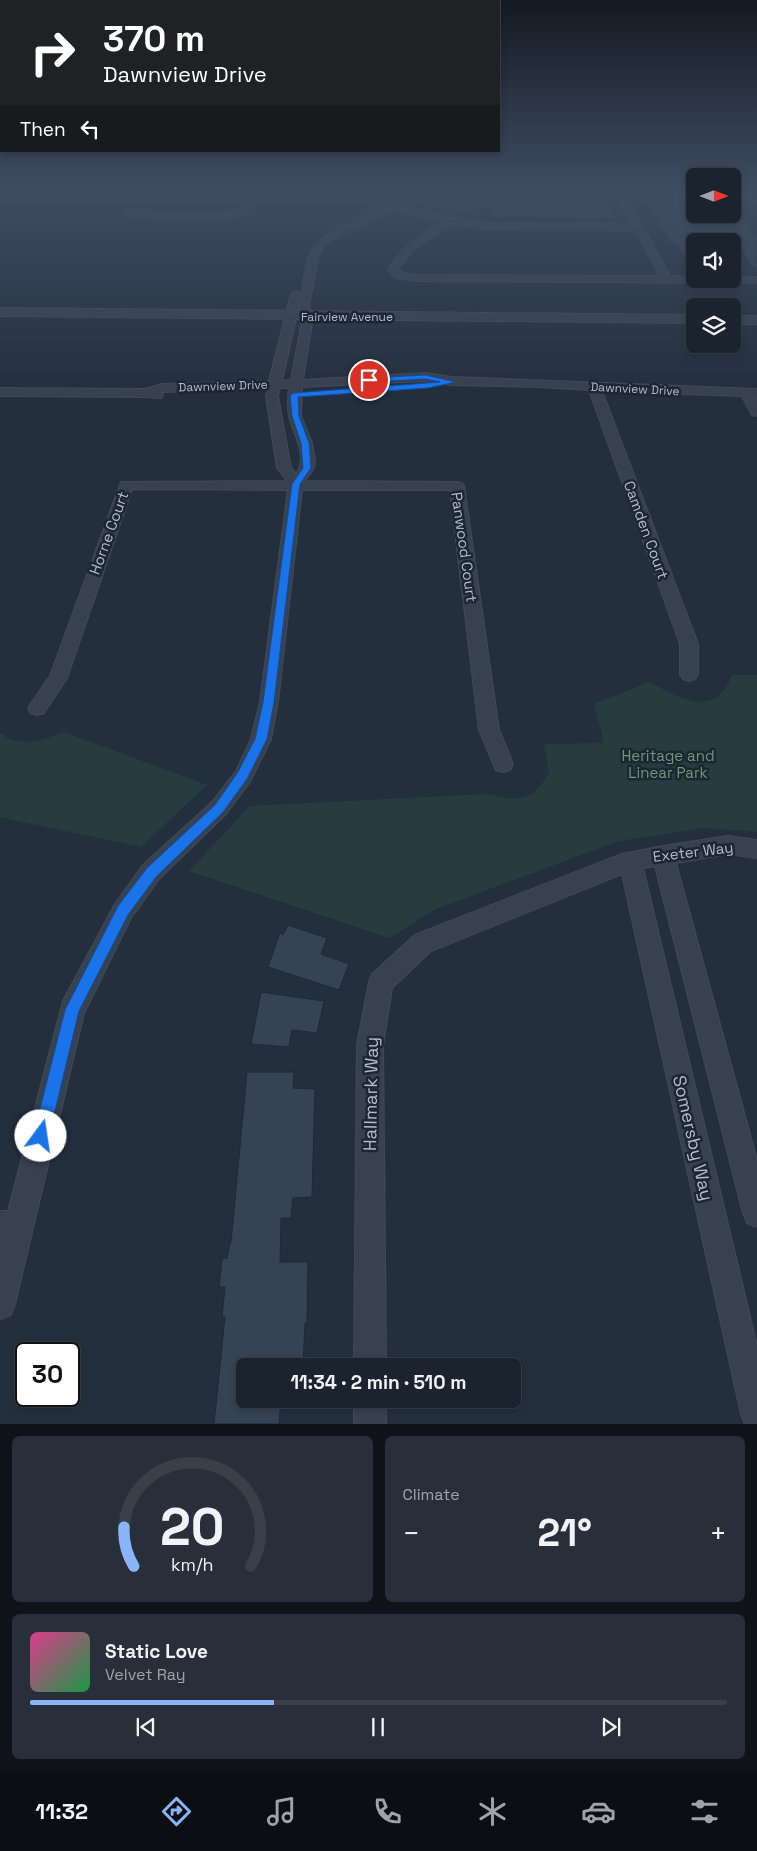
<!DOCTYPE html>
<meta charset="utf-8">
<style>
body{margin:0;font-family:"Space Grotesk",sans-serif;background:#282f3a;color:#f1f3f6;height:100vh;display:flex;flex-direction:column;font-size:19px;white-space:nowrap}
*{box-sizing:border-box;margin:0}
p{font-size:16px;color:#a0a4aa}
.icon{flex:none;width:28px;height:28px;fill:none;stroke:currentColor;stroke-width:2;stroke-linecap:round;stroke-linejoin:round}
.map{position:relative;height:1424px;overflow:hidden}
.panel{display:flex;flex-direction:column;gap:12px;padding:12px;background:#0f1319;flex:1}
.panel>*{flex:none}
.hud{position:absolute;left:0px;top:0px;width:500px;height:152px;box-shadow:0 2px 8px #0003,0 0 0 1px #39404a;background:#202124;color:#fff;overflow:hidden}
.needle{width:32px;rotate:90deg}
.controls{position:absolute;left:686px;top:168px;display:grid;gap:10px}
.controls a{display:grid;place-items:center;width:55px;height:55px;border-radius:8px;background:#1b232e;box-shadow:0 2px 8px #0003,0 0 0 1px #39404a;font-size:25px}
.speed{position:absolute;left:15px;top:1342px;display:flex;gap:10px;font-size:25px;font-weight:700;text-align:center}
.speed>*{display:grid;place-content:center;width:65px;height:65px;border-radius:50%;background:#1b232e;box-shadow:0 2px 8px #0003,0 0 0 1px #39404a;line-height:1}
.speed .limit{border:2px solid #111;border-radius:8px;background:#fff;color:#111}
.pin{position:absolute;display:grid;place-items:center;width:42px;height:42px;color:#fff;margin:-21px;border:2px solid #fff;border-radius:50%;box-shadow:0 1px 5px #0007}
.me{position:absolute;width:55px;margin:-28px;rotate:14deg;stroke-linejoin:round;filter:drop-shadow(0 0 4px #0008)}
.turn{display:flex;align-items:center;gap:18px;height:105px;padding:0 20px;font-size:22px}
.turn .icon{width:65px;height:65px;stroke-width:2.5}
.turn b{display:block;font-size:35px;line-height:42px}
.then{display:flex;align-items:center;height:48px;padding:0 20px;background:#0003;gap:10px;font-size:19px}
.big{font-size:38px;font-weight:700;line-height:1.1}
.panel .widget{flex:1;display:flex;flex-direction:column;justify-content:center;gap:8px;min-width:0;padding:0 18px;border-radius:8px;background:#282f3a}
.panel .dial{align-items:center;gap:0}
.dial svg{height:130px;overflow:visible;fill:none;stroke:#39404a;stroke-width:7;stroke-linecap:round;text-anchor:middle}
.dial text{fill:#f1f3f6;stroke:none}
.song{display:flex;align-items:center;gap:15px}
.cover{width:60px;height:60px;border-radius:8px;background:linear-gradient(135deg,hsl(330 70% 55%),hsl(140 70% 35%))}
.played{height:5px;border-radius:2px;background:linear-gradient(90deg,#8ab4f8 35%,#39404a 35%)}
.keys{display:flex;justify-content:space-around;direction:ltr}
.heat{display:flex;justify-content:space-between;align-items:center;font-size:28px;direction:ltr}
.panel .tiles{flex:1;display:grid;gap:12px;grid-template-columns:1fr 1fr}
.widget:last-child{grid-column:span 2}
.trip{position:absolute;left:236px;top:1358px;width:285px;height:50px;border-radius:8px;background:#1b232e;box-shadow:0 2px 8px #0003,0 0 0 1px #39404a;font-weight:700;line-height:50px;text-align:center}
.dock{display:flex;height:80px;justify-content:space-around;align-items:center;background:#0b0e12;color:#a0a4aa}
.dock .icon{width:35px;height:35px}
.dock .on{color:#8ab4f8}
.dock b{font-size:22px;color:#f1f3f6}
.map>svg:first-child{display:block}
.green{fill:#263c3f}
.building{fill:#364354;stroke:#1f2835}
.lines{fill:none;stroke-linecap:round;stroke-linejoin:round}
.minor-casing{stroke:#414a57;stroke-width:2}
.tertiary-casing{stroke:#414a57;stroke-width:2}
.minor{fill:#38414e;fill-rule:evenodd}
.tertiary{fill:#38414e;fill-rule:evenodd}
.route{fill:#1a73e8;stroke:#114b97}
.labels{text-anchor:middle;stroke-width:5;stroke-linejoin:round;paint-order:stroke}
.far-street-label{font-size:12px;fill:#b4bcc9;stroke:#1d2633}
.street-label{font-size:15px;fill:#b4bcc9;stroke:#1d2633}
.park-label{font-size:15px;fill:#6b9a76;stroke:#1d2633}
.near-street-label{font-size:18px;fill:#b4bcc9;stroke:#1d2633}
</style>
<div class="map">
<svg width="757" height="1424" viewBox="0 0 757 1424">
<rect width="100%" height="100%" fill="#242f3e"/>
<path class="green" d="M732 675H757V832L703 828 619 841 436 909 389 938 189 871 250 806 486 794C519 800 530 805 549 773L544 744 604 743 594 704 650 682C679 699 716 719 732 675Z
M64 732 207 785 141 847 0 817V733C20 749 42 740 64 732Z"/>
<path class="building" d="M443 189 601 190 616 218 490 217 487 202 467 213 421 202Z
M639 189H695V214H740L757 236V273L735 241H726L721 233H686L695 246V256H682L675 243H670Z
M732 189H757V203L732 211Z
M288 925 327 938 321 954 349 964 339 990 268 967 280 933 283 935Z
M261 992 324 1001 317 1033 292 1030 289 1047 251 1044Z
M247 1072H294L293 1088 315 1089 312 1197 293 1198 291 1218H281L280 1262H308L307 1323H305L303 1366H245V1399H281L279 1424H214L225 1317H222L225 1287H219L222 1259 227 1258 230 1243 231 1242Z"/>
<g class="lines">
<g class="minor-casing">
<path id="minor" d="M76 189H352L393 199 394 201 418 189H429L399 205 452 218 487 223 632 224 614 189H622L670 276 695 277V279L757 277V283L415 281 396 278 388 270C401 246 421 234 444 222L393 209 332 240 325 245 319 255 309 306 313 316 303 380 425 373 452 377 757 389V397H754L757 401V416L752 415 742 396 602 391 698 644V674L695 679 689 681 683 679 680 674V644L589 390 539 387 452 385 425 381 302 387 301 416 312 443 315 461 314 468 305 481 457 482 462 483 464 486 499 730 513 764 510 770 503 772 496 770 479 730 450 490H302L278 702 271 739 250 782 226 814 159 879 131 918 84 1013 15 1304 11 1315 0 1319V1211H8L63 1001 115 904 143 865 212 802 236 771 251 739 260 702 288 490 132 489 67 678 44 713 37 715 30 713 28 708 50 676 121 482 287 481 277 468 266 396 268 389 163 392H161L163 395 161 398 145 397 0 396V388L144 389 162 384 269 381 291 294 296 291 301 294C304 282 305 267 309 255 318 233 363 217 384 207L383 205 386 203 352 195H257C254 202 252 210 245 214 226 225 154 217 129 217L125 214 126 212 226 214 243 207 248 195 73 194 72 192ZM453 224 487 229 635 230 660 276 415 275 403 273 398 269 414 249ZM301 296 299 306 303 316 291 380 282 381ZM280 388H289C288 397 287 407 289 416 293 435 309 455 296 474L291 468 278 396Z
M728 836 757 840V858L728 854 676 863 757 1160V1227L747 1223 743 1213 655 866 643 868 757 1346V1424H745L741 1414 622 874 431 951 392 988 383 1045 386 1366H354L357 1045 369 982 372 974 415 935 622 854 663 846Z
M354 1399H386V1424H354Z"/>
</g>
<g class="tertiary-casing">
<path id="tertiary" d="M0 308 695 315V323L0 316Z
M732 316H757V324H732Z"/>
</g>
<use href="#minor" class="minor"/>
<use href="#tertiary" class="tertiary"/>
</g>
<linearGradient id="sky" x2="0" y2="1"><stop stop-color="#141a22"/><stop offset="0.49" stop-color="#3f4d63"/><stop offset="1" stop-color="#3f4d63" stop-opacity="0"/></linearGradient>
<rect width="757" height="389" fill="url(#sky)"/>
<path class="route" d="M425 375 456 382 428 388 298 397 299 416 309 443 311 468 300 484 274 702 267 739 247 779 223 812 156 877 128 915 79 1011 49 1136 47 1142 41 1144 35 1142 33 1136 65 1010 118 906 147 868 215 805 238 772 255 739 263 702 292 484 303 468 301 443 292 416 290 395 294 393 440 382 425 379 369 382 366 380 369 378Z"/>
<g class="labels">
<g class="far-street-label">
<text x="347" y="321">Fairview Avenue</text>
<text transform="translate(223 386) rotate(-2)" y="4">Dawnview Drive</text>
<text transform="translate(635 389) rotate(3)" y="4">Dawnview Drive</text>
</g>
<g class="street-label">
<text transform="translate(646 530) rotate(70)" y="5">Camden Court</text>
<text transform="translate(109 533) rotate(-70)" y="5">Horne Court</text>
<text transform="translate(464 547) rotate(82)" y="5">Panwood Court</text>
<text transform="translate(693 852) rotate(-7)" y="5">Exeter Way</text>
</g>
<g class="park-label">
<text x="668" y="761">Heritage and<tspan x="668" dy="17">Linear Park</tspan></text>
</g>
<g class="near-street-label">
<text transform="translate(371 1094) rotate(-89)" y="6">Hallmark Way</text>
<text transform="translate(693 1138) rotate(77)" y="6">Somersby Way</text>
</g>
</g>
</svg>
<div class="controls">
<a><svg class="needle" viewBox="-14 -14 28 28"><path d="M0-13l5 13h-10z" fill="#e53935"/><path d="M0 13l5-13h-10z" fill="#a0a4aa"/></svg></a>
<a><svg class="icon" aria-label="sound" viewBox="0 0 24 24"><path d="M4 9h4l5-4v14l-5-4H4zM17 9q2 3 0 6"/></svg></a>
<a><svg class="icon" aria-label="layers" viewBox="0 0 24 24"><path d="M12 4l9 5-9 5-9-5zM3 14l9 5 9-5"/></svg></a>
</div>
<div class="speed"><div class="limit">30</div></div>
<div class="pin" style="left:369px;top:380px;background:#d93025"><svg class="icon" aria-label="arrive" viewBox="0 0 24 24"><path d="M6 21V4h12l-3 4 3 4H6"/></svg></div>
<svg class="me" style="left:41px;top:1136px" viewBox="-20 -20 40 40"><circle r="19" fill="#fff"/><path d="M0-13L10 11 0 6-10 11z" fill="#1a73e8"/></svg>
<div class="trip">11:34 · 2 min · 510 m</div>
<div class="hud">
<div class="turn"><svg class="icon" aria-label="right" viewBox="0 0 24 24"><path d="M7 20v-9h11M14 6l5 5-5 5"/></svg><div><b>370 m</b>Dawnview Drive</div></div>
<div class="then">Then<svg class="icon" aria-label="left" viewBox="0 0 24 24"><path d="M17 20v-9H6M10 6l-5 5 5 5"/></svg></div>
</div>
</div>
<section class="panel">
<div class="tiles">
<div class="widget dial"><svg viewBox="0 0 100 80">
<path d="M14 69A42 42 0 1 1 86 69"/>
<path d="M14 69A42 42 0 0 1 8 45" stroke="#8ab4f8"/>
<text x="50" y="56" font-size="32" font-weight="700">20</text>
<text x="50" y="72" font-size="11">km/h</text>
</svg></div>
<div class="widget"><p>Climate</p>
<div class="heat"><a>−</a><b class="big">21°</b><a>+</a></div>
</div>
<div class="widget">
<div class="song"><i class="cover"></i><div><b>Static Love</b><p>Velvet Ray</p></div></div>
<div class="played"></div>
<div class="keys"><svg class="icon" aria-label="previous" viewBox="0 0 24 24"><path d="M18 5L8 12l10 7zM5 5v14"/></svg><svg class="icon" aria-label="pause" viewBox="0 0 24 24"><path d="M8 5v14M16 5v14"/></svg><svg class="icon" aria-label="next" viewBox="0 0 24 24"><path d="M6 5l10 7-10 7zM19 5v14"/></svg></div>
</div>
</div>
</section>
<nav class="dock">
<b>11:32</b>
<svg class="icon on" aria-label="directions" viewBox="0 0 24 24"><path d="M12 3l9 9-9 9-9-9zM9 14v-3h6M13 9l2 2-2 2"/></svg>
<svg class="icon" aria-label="music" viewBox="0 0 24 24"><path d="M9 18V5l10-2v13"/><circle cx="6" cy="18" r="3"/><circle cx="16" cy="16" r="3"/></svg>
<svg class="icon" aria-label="phone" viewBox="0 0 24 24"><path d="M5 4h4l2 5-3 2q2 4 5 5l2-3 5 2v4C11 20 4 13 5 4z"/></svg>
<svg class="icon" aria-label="climate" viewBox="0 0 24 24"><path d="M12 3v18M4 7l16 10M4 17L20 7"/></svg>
<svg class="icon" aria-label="car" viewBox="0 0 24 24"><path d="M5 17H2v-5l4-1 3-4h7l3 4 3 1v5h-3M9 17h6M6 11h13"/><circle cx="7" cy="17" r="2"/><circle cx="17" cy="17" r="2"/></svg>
<svg class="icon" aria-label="filters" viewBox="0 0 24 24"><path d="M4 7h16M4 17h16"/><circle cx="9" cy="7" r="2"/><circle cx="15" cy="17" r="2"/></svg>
</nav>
